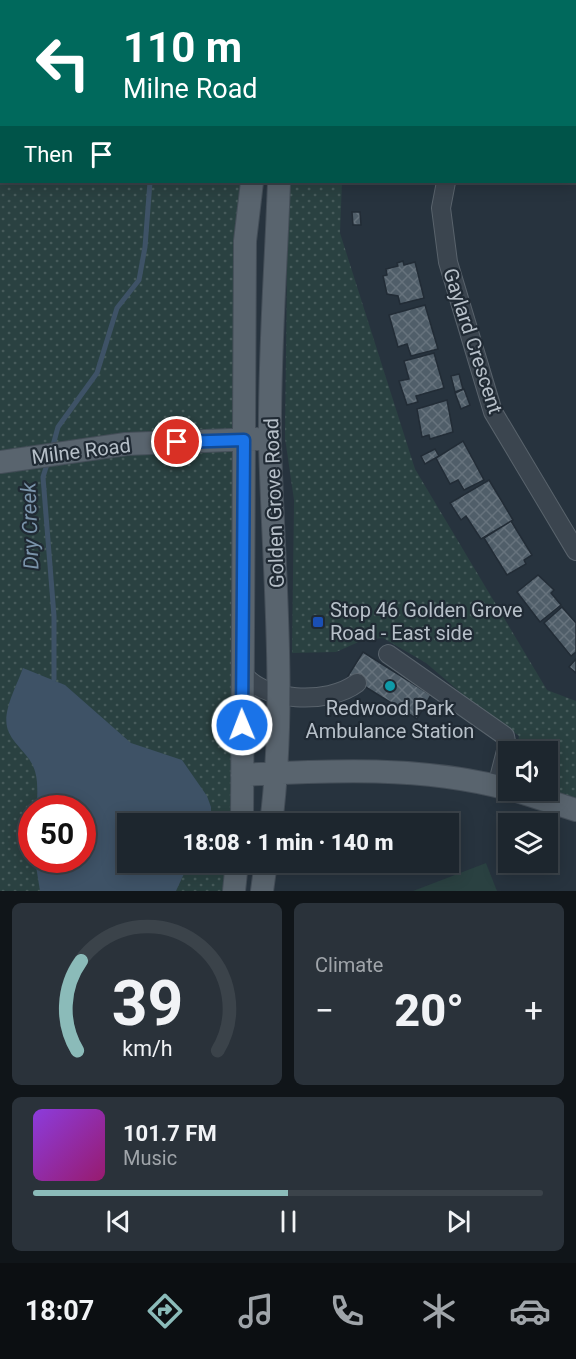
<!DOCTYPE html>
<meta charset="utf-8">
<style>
body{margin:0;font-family:Roboto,sans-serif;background:#2a323a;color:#f1f3f6;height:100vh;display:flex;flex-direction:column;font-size:22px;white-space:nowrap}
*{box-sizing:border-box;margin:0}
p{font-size:20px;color:#a0a5aa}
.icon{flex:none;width:33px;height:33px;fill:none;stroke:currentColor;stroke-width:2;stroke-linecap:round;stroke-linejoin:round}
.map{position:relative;height:891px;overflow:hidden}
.panel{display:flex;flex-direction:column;gap:12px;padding:12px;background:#101519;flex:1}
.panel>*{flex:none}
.guide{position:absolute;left:0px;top:0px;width:576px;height:183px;box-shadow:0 3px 15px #0003,0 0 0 2px #3b434a;background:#00695c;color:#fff;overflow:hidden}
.buttons{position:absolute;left:498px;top:741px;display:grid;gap:12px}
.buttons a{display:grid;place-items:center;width:60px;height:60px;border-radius:0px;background:#1d262e;box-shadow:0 3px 15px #0003,0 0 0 2px #3b434a;font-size:30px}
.speed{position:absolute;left:18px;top:795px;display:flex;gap:12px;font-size:30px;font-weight:700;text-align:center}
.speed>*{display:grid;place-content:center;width:78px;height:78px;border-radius:50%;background:#1d262e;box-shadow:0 3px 15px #0003,0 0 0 2px #3b434a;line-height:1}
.speed .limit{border:9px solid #d22;background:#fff;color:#111}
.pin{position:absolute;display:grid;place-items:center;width:51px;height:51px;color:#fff;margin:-26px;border:3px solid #fff;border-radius:50%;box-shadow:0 2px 6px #0007}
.me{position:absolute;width:66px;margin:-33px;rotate:359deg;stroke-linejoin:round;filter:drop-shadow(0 0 4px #0008)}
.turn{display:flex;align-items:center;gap:21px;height:126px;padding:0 24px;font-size:27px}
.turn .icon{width:78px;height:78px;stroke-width:2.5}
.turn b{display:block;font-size:42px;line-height:51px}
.then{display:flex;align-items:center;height:57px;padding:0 24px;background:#0003;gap:12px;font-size:22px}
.big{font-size:45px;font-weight:800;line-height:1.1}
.panel .widget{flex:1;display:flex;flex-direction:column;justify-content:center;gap:9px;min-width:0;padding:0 21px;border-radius:9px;background:#2a323a}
.panel .dial{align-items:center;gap:0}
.dial svg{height:156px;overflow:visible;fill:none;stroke:#3b434a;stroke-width:7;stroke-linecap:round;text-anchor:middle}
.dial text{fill:#f1f3f6;stroke:none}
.song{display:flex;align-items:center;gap:18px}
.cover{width:72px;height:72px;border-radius:9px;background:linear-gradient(135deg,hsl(270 70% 55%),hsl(320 70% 35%))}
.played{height:6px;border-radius:3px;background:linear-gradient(90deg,#8bbbb9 50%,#3b434a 50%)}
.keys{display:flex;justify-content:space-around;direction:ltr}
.heat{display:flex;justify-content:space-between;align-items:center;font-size:33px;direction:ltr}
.panel .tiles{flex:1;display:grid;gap:12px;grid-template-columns:1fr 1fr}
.widget:last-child{grid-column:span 2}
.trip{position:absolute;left:117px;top:813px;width:342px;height:60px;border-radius:0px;background:#1d262e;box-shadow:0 3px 15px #0003,0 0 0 2px #3b434a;font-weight:800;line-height:60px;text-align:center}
.tabs{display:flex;height:96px;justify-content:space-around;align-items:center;background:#0c0f12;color:#a0a5aa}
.tabs .icon{width:42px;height:42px}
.tabs .on{color:#8bbbb9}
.tabs b{font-size:27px;color:#f1f3f6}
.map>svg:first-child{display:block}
.green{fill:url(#green-dots);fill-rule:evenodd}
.pitch{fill:#2a4141}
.water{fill:#3e5266}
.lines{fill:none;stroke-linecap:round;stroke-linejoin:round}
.stream{stroke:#3e5266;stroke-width:5}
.building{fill:url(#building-cross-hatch);stroke:#222c36;stroke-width:1.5}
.minor-casing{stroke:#59636c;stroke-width:20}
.major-casing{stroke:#444e58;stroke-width:24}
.minor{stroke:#3b454f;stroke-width:18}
.major{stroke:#59646e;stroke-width:22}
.route-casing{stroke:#114b97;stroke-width:15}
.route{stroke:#1a73e8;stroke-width:10}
.transit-dot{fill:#1a4fb4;stroke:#202a34;stroke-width:2}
.culture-dot{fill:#0f9aa8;stroke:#202a34;stroke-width:2}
.labels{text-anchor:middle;stroke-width:4.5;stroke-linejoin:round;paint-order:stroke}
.street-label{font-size:20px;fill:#b7c0c9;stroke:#202a34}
.poi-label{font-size:20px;fill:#b7c0c9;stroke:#202a34;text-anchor:start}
.water-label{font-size:21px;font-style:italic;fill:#7a93aa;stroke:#202a34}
</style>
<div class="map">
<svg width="576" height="891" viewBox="0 0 576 891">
<defs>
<pattern id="green-dots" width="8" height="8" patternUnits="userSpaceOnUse" patternTransform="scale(1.5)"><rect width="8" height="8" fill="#2a4141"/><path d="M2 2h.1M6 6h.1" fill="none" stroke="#475b5b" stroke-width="1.8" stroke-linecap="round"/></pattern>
<pattern id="building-cross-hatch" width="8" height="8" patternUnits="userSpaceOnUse" patternTransform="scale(1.5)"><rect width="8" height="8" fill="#505e69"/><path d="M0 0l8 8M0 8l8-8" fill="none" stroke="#67737d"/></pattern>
</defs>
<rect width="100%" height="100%" fill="#27333e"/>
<path class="green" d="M0 0H289L2 2V182H252L242 823 128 824V862L237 863 234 891H0ZM32 808H82V860H32Z
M288 182H342L340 233 415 469 547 690 576 701V800L548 790V752L516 751 519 736 468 699 426 663 383 638 363 640 336 652 292 653 294 500 285 438Z"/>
<path class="pitch" d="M486 863 497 891H413Z"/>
<path class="water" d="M23 668 65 685 131 743 182 760 207 796 211 807V823L128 824V862L189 863 176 891H40L35 860H82V808H37C37 795 39 779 33 766 27 752 11 743 7 727 3 710 17 685 23 668Z"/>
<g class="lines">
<path class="stream" d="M163 0V2
M52 449 58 427 97 373 117 308 139 280 145 247 150 182
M48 461 43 477 54 616V679"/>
</g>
<path class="building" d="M352 212H360L361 225H353Z
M403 261 404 265 415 262 424 298 400 304 398 296 387 294 383 276 387 275 386 269 398 266 397 263Z
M425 305 438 349 411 356 407 344 398 347 389 315Z
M434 353 444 388 416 396 418 402 407 405 399 381 409 379 404 361Z
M459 374 463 389 455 392 451 376Z
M464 389 470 405 461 409 455 393Z
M447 400 453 432 430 439 429 435 422 437 417 409Z
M463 441 484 480 464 490 458 480 450 484 436 458Z
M435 449 439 456 425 464 421 456Z
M489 480 513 520 481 539 466 516 461 520 450 503Z
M511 521 532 555 524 560 526 564 507 575 484 538Z
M538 575 554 590 551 593 561 605 540 622 517 592Z
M562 607 576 623V652L571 656 544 623Z
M363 652 431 695 417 719 348 676Z
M576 659V673L569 667Z"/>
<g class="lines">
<g class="minor-casing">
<path id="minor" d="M510 2 511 0
M446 182 441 208 448 262 493 412 576 551
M388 654 505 736 507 747 497 786
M241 671C262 703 328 705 357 683"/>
</g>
<g class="major-casing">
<path id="major" d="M289 2V0
M318 2 319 0
M0 462 126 444 257 439
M242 775C330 770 423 766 508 789
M514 790 576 810
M242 824 245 241 252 182
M271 824C287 697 273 569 270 441 269 355 276 268 279 182
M234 891 237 862
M262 891 266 862"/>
</g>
<use href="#minor" class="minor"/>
<use href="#major" class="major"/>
</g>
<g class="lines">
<g class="route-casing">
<path id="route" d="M177 442 244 440 242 725"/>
</g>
<use href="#route" class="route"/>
</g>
<rect class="transit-dot" x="312" y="616" width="12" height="12" rx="3"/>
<circle class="culture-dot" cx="390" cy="686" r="6"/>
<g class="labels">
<g class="street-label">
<text transform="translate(473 341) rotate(72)" y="7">Gaylard Crescent</text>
<text transform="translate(81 451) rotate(-7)" y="7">Milne Road</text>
<text transform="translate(274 503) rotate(-92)" y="7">Golden Grove Road</text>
</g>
<g class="poi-label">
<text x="330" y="617">Stop 46 Golden Grove<tspan x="330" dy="23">Road - East side</tspan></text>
<text x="390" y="715" text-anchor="middle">Redwood Park<tspan x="390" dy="23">Ambulance Station</tspan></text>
</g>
<g class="water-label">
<text transform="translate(30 526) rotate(-92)" y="7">Dry Creek</text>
</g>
</g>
</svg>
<div class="buttons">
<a><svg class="icon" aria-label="sound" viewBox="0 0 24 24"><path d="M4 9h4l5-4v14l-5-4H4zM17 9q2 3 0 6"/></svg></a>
<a><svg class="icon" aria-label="layers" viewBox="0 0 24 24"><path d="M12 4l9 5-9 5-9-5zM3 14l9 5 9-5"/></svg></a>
</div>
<div class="speed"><div class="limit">50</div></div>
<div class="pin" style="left:177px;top:442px;background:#d93025"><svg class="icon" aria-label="arrive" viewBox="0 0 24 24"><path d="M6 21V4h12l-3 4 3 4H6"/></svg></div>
<svg class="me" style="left:242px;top:725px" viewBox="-20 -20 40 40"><circle r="17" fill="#1a73e8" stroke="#fff" stroke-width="3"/><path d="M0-11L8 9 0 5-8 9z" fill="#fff"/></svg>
<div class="trip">18:08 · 1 min · 140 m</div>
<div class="guide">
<div class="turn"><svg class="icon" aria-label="left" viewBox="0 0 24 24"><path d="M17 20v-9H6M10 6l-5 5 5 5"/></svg><div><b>110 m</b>Milne Road</div></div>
<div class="then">Then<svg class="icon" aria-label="arrive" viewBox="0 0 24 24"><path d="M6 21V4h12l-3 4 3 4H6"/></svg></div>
</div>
</div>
<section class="panel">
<div class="tiles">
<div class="widget dial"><svg viewBox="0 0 100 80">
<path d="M14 69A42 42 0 1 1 86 69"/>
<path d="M14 69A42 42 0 0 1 16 23" stroke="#8bbbb9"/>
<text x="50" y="56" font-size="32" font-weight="700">39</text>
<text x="50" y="72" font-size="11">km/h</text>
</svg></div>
<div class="widget"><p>Climate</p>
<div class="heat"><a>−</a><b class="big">20°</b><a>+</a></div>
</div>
<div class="widget">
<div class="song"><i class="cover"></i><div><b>101.7 FM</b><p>Music</p></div></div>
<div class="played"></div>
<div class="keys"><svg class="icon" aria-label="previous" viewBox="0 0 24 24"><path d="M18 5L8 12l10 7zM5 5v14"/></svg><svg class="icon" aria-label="pause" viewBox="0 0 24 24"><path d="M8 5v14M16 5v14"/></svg><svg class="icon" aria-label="next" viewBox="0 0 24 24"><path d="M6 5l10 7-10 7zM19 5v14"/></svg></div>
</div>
</div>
</section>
<nav class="tabs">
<b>18:07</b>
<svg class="icon on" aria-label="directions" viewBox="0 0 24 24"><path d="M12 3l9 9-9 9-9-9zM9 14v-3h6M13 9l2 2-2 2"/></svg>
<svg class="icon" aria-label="music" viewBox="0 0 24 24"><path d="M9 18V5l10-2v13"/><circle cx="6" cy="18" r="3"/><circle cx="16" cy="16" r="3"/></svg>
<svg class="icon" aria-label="phone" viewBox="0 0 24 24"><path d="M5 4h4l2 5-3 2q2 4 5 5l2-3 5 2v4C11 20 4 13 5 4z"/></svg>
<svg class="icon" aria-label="climate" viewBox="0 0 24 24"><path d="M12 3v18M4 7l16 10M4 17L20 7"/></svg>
<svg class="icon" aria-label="car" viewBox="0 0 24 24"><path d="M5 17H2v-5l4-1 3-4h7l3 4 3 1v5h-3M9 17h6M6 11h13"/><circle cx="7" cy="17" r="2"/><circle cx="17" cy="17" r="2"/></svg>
</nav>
